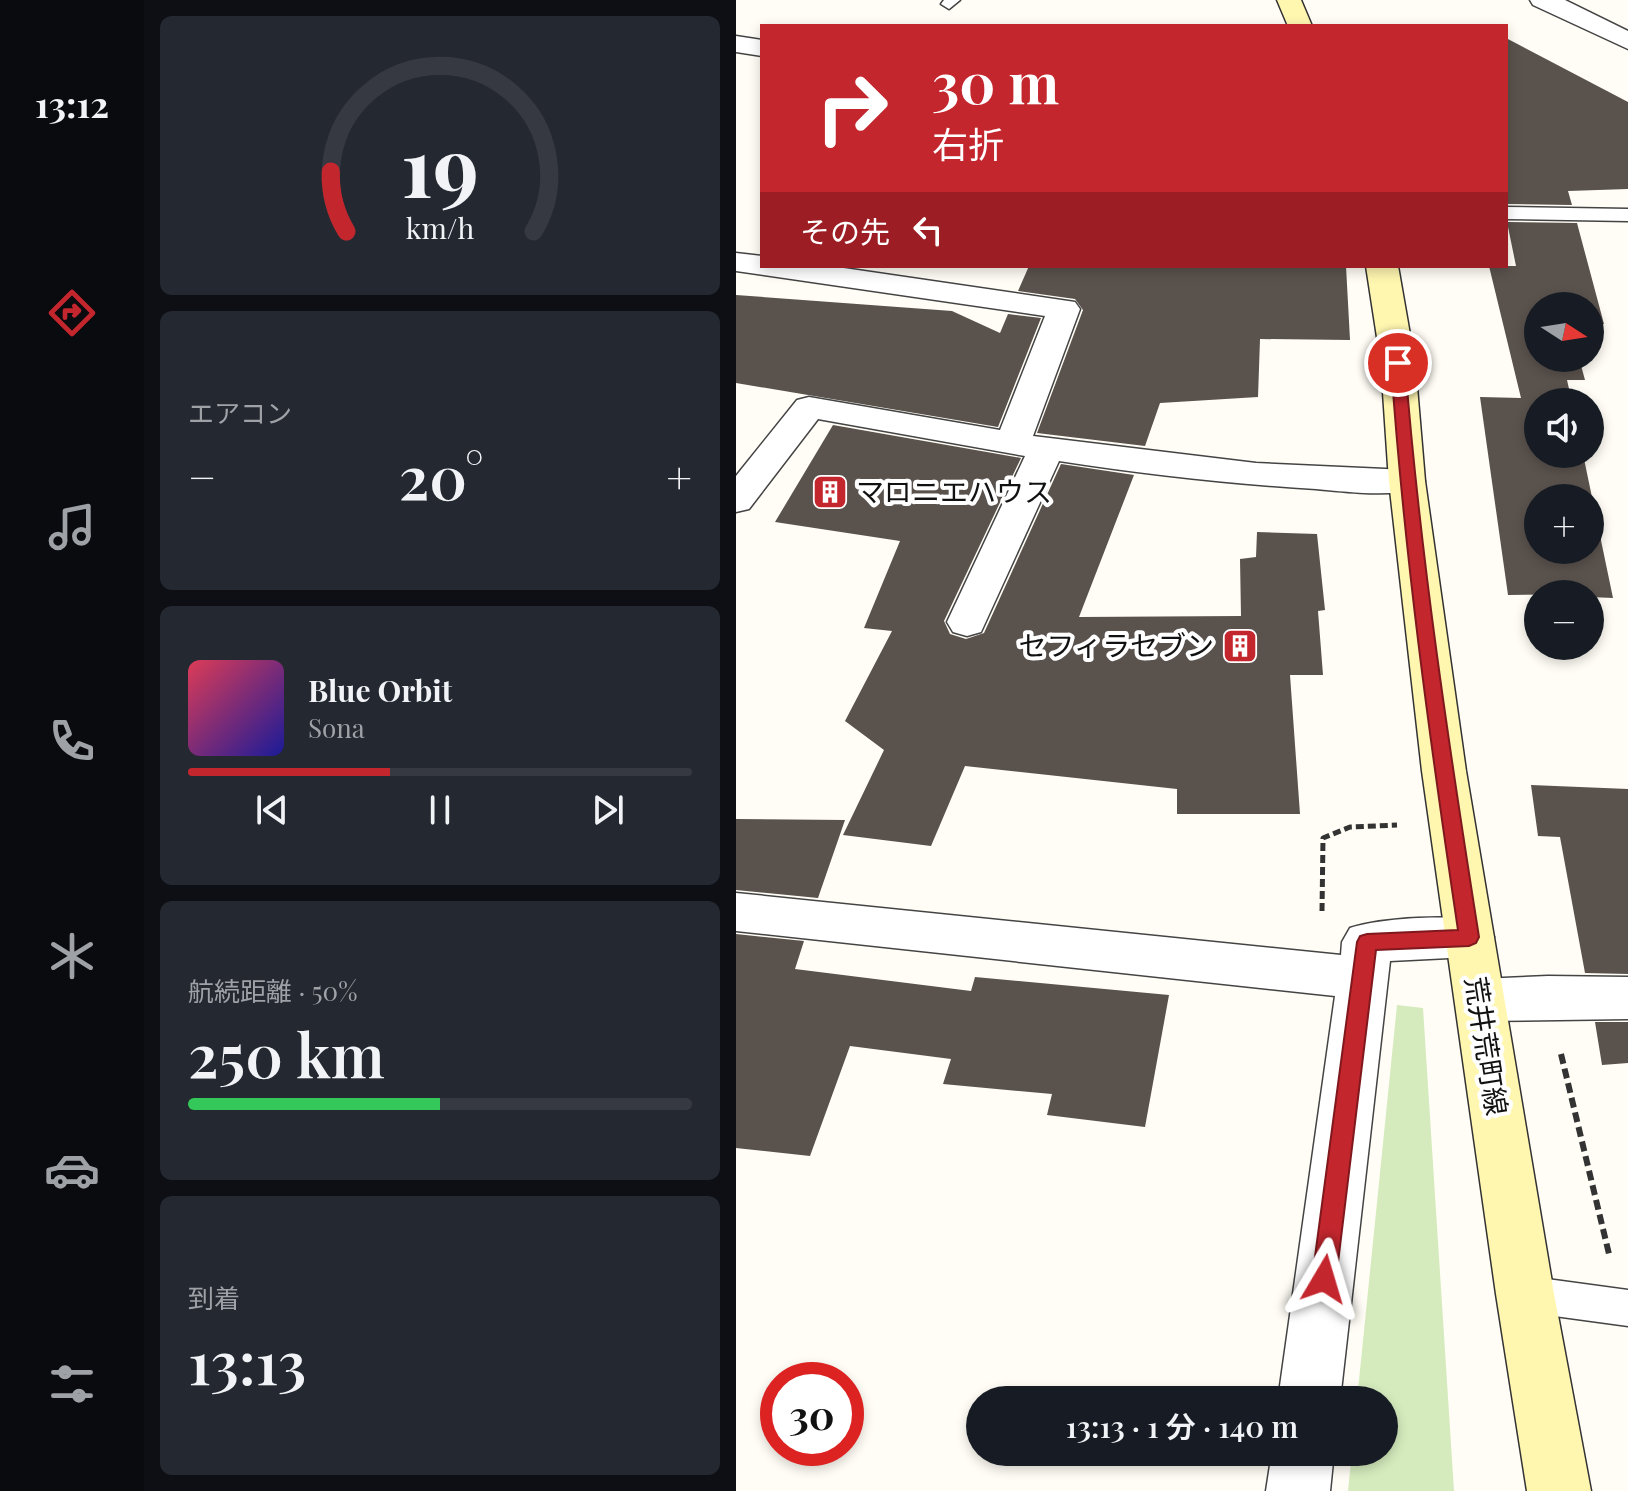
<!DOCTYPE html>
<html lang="ja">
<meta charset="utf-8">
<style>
body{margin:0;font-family:"Playfair Display","Noto Sans JP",serif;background:#242831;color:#f1f3f6;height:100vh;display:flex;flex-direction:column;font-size:30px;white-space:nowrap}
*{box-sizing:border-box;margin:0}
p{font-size:26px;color:#9ea1a6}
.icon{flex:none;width:44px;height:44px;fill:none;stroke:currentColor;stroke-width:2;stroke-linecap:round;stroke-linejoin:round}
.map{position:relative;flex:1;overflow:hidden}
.sheet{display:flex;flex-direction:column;gap:16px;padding:16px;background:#0d0f14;width:592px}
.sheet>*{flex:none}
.guide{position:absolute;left:24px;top:24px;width:748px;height:244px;border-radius:0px;box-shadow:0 4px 12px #0003;background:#c4262e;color:#fff;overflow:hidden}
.needle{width:52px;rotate:102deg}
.tools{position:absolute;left:788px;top:292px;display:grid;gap:16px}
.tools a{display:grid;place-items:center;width:80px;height:80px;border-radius:50%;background:#171b24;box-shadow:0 4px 12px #0003;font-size:40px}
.speed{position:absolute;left:24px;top:1362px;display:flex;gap:16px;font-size:40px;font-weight:700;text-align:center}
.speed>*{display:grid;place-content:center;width:104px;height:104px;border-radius:50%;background:#171b24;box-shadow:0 4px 12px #0003;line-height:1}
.speed .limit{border:12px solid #d22;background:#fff;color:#111}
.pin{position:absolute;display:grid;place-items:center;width:68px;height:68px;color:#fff;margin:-34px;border:4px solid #fff;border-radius:50%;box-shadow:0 2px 8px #0007}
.me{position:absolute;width:88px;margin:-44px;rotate:7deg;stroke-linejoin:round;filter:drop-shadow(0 0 6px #0008)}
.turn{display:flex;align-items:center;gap:28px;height:168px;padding:0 40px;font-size:36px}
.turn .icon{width:104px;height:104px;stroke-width:2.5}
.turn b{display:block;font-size:56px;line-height:68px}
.then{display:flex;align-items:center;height:76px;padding:0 40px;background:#0003;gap:16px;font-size:30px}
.big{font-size:60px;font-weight:600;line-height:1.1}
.sheet .card{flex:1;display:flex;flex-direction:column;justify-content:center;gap:12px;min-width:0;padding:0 28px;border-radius:12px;background:#242831}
.sheet .dial{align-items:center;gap:0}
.dial svg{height:208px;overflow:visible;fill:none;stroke:#363941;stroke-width:7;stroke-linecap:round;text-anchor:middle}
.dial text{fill:#f1f3f6;stroke:none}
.song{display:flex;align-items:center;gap:24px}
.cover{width:96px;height:96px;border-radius:12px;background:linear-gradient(135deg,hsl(350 70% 55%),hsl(240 70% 35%))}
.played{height:8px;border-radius:4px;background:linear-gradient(90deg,#c4262e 40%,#363941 40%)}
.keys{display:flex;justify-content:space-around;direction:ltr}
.heat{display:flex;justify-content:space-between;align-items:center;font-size:44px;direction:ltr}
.charge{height:12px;border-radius:6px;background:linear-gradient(90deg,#34c759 50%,#363941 0)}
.trip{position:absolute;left:230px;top:1386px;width:432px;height:80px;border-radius:40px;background:#171b24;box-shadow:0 4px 12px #0003;font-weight:600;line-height:80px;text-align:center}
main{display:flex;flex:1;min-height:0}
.tabs{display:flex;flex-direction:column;width:144px;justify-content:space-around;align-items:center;background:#090b0e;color:#9ea1a6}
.tabs .icon{width:56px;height:56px}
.tabs .current{color:#c4262e}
.tabs b{font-size:36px;color:#f1f3f6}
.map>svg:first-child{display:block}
.green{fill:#d5ebbd}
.building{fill:#5a524d;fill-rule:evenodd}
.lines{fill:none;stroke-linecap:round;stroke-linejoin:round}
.lane-casing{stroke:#444;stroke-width:3}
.street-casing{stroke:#444;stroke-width:3}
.secondary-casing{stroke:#333;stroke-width:3}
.path-far1{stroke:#333;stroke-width:5;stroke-dasharray:8 4;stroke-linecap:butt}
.path{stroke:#333;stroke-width:6;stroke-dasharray:10 5;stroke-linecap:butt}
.lane{fill:#fff;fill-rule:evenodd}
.street{fill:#fff;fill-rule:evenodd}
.secondary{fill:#fff6b0;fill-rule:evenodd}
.route{fill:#c4262e;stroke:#7f191e;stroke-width:2}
.labels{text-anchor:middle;stroke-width:8;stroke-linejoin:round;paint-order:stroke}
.poi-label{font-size:28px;fill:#111;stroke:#fff;text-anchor:start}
.street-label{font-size:28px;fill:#111;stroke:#fff}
</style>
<main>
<nav class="tabs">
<b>13:12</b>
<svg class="icon current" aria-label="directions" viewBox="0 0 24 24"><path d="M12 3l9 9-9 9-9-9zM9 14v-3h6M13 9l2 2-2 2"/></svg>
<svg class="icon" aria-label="music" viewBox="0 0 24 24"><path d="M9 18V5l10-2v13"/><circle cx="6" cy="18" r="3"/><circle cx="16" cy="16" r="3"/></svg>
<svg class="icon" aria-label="phone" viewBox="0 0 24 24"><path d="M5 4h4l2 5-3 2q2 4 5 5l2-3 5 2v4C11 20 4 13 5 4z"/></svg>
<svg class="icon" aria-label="climate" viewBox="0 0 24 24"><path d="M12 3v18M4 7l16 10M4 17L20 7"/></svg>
<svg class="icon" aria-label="car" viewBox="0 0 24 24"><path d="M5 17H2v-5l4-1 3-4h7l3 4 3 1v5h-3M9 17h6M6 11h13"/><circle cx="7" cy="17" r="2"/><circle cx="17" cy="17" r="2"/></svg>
<svg class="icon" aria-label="filters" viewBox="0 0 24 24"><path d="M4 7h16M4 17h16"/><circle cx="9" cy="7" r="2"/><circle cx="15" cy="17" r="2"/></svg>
</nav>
<section class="sheet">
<div class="card dial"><svg viewBox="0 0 100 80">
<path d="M14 69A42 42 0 1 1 86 69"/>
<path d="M14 69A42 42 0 0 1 8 46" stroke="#c4262e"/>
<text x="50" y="56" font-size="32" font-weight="700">19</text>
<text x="50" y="72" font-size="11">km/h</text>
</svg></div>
<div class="card"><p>エアコン</p>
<div class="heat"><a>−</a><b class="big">20°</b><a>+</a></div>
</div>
<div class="card">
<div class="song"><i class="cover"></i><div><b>Blue Orbit</b><p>Sona</p></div></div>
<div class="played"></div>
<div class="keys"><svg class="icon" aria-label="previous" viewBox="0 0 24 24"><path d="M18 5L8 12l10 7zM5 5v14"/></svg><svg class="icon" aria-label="pause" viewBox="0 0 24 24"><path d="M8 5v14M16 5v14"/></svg><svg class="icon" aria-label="next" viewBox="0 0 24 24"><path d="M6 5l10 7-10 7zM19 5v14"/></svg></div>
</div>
<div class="card"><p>航続距離 · 50%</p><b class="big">250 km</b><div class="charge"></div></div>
<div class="card"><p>到着</p><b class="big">13:13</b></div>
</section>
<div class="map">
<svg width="892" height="1491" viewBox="0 0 892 1491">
<rect width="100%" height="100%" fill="#fffdf5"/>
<path class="green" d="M661 1005 687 1008 718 1491H612L616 1452H648V1400H621Z"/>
<path class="building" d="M770 38 892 102V189L832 191 836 205 770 204Z
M771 222 841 223 868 324 854 323V306H802V358H843L849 380H831L836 402H802V454H847L877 598 854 597V594L772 595 744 397 785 398 753 266H780ZM802 498H854V550H802Z
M293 266H610L614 340 524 339 522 397 424 403 409 446 301 433 347 310 339 299 282 291Z
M0 295 216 311 264 333 272 314 305 318 262 427 0 383Z
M97 425 285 458 208 621 214 634 230 639 248 633 325 464 398 475 343 617 505 616 504 559 520 557 521 532 581 534 589 610 582 611 587 675H554L564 814H441V789L229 766 195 846 107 835 148 750 109 721 156 631 128 628 164 541 39 522Z
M795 785 892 789V974L849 973 824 837 802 836Z
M0 819 109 820 82 898 0 890Z
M0 934 68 941 59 969 235 991 239 977 433 995 409 1127 311 1115 316 1094 207 1084 215 1059 114 1046 74 1156 0 1148Z
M859 1022H892V1063L866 1065Z"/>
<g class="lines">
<g class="lane-casing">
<path id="lane" d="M224 0 213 9 205 4 208 0Z
M770 207 892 209V221L770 219Z
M789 1276 892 1290V1326L789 1312 776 1307 770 1294 776 1281Z"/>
</g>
<g class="street-casing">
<path id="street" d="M794 0H829L892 31V49L797 5Z
M0 36 26 40V56L0 52Z
M0 253 26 256V266H94L339 302 344 309 297 436 520 463 671 470 684 473 689 481 684 489C652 497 613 492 580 489 494 484 408 474 323 461L245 632 231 636 217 632 211 622 289 456 82 419 13 509 0 512V476L61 400 73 397 264 430 309 316 0 271Z
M0 893 605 955 606 942 614 928C644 918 720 913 750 923L758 937 750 951 733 957 654 961 604 1400H542L599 996 0 931Z
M812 976 892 977V1019L744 1021 726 1015 719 1000 726 985 744 979Z
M536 1452H598L594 1491H530Z"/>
</g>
<g class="secondary-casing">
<path id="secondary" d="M541 0H565L576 26H552Z
M630 266H662L679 363 689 481 730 771 818 1294 855 1491H791L760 1294 686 771 653 481 645 363Z"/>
</g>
<path class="path-far1" d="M586 911 587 838 614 827 661 825"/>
<path class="path" d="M825 1054 873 1254"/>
<use href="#lane" class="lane"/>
<use href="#street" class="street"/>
<use href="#secondary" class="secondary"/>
</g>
<path class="route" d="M662 358 669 363C684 555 713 747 743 937L740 943 733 946 640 950 600 1279 597 1288 588 1291 580 1288 576 1279 621 942 624 936 631 934 722 930C694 741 668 553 655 363Z"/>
<defs>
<g id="building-square" transform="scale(1.8)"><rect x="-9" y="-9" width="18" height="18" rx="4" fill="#c4262e" stroke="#fff"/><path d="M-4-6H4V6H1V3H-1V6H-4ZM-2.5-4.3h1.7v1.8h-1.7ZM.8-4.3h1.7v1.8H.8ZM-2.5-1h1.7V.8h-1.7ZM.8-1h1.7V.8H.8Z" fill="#fff"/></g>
</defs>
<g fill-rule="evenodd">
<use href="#building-square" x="94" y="492"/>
<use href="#building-square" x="504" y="646"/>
</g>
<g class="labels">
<g class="poi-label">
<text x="120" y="502">マロニエハウス</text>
<text x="478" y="656" text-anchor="end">セフィラセブン</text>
</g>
<g class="street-label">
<text transform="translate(750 1046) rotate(81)" y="10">荒井荒町線</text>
</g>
</g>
</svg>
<div class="tools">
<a><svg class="needle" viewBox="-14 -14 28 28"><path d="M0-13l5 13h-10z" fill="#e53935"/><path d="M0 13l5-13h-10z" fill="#9ea1a6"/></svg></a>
<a><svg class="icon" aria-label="sound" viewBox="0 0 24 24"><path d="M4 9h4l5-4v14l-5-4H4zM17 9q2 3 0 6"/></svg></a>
<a>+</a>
<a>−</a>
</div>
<div class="speed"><div class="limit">30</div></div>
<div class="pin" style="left:662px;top:363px;background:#d93025"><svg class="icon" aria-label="arrive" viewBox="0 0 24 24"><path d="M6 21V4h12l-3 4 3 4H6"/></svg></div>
<svg class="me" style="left:588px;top:1279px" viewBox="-20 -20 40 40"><path d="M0-17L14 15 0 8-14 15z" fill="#c4262e" stroke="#fff" stroke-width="4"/></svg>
<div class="trip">13:13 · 1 分 · 140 m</div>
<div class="guide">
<div class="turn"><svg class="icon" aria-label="right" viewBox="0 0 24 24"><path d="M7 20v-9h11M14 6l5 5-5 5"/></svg><div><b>30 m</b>右折</div></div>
<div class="then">その先<svg class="icon" aria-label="left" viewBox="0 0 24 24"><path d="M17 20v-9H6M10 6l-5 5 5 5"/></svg></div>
</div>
</div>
</main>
